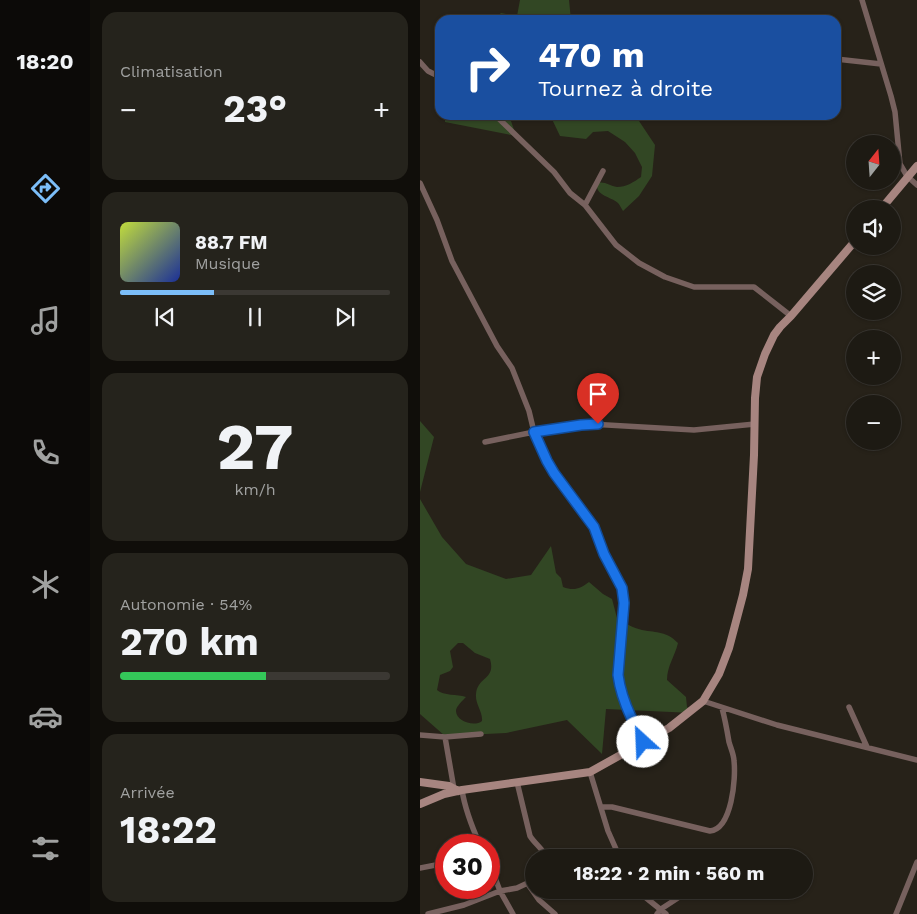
<!DOCTYPE html>
<html lang="fr">
<meta charset="utf-8">
<style>
body{margin:0;font-family:"Work Sans",sans-serif;background:#25231c;color:#f1f3f6;height:100vh;display:flex;flex-direction:column;font-size:19px;white-space:nowrap}
*{box-sizing:border-box;margin:0}
p{font-size:16px;color:#a0a1a0}
.icon{flex:none;width:28px;height:28px;fill:none;stroke:currentColor;stroke-width:2;stroke-linecap:round;stroke-linejoin:round}
.map{position:relative;flex:1;overflow:hidden}
.side{display:flex;flex-direction:column;gap:12px;padding:12px;background:#100e0a;width:330px}
.side>*{flex:none}
.hud{position:absolute;left:15px;top:15px;width:406px;height:105px;border-radius:15px;box-shadow:0 1px 4px #0004,0 0 0 1px #3b3833;background:#1a4fa0;color:#fff;overflow:hidden}
.needle{width:32px;rotate:17deg}
.fabs{position:absolute;left:426px;top:135px;display:grid;gap:10px}
.fabs a{display:grid;place-items:center;width:55px;height:55px;border-radius:50%;background:#1d1a13;box-shadow:0 1px 4px #0004,0 0 0 1px #3b3833;font-size:25px}
.speed{position:absolute;left:15px;top:834px;display:flex;gap:10px;font-size:25px;font-weight:700;text-align:center}
.speed>*{display:grid;place-content:center;width:65px;height:65px;border-radius:50%;background:#1d1a13;box-shadow:0 1px 4px #0004,0 0 0 1px #3b3833;line-height:1}
.speed .limit{border:8px solid #d22;background:#fff;color:#111}
.pin{position:absolute;display:grid;place-items:center;width:42px;height:42px;color:#fff;margin:-51px -21px;border-radius:50% 50% 50% 0;rotate:-45deg;box-shadow:0 0 5px #0007}
.pin .icon{rotate:45deg}
.me{position:absolute;width:55px;margin:-28px;rotate:335deg;stroke-linejoin:round;filter:drop-shadow(0 0 4px #0008)}
.turn{display:flex;align-items:center;gap:18px;height:105px;padding:0 20px;font-size:22px}
.turn .icon{width:65px;height:65px;stroke-width:2.5}
.turn b{display:block;font-size:35px;line-height:42px}
.big{font-size:38px;font-weight:700;line-height:1.1}
.side .widget{flex:1;display:flex;flex-direction:column;justify-content:center;gap:8px;min-width:0;padding:0 18px;border-radius:15px;background:#25231c}
.side .dial{align-items:center;gap:0}
.dial b{font-size:65px;line-height:1}
.song{display:flex;align-items:center;gap:15px}
.cover{width:60px;height:60px;border-radius:8px;background:linear-gradient(135deg,hsl(70 70% 55%),hsl(230 70% 35%))}
.played{height:5px;border-radius:2px;background:linear-gradient(90deg,#7cbef9 35%,#3b3833 35%)}
.keys{display:flex;justify-content:space-around;direction:ltr}
.heat{display:flex;justify-content:space-between;align-items:center;font-size:28px;direction:ltr}
.charge{height:8px;border-radius:4px;background:linear-gradient(90deg,#34c759 54%,#3b3833 0)}
.trip{position:absolute;left:105px;top:849px;width:288px;height:50px;border-radius:25px;background:#1d1a13;box-shadow:0 1px 4px #0004,0 0 0 1px #3b3833;font-weight:700;line-height:50px;text-align:center}
main{display:flex;flex:1;min-height:0}
.tab-bar{display:flex;flex-direction:column;width:90px;justify-content:space-around;align-items:center;background:#0c0a08;color:#a0a1a0}
.tab-bar .icon{width:35px;height:35px}
.tab-bar .on{color:#7cbef9}
.tab-bar b{font-size:22px;color:#f1f3f6}
.map>svg:first-child{display:block}
.green{fill:#324724;fill-rule:evenodd}
.lines{fill:none;stroke-linecap:round;stroke-linejoin:round}
.street{stroke:#77615e;stroke-width:5.5}
.secondary{stroke:#a78580;stroke-width:8}
.route-casing{stroke:#114b97;stroke-width:12}
.route{stroke:#1a73e8;stroke-width:9}
</style>
<main>
<nav class="tab-bar">
<b>18:20</b>
<svg class="icon on" aria-label="directions" viewBox="0 0 24 24"><path d="M12 3l9 9-9 9-9-9zM9 14v-3h6M13 9l2 2-2 2"/></svg>
<svg class="icon" aria-label="music" viewBox="0 0 24 24"><path d="M9 18V5l10-2v13"/><circle cx="6" cy="18" r="3"/><circle cx="16" cy="16" r="3"/></svg>
<svg class="icon" aria-label="phone" viewBox="0 0 24 24"><path d="M5 4h4l2 5-3 2q2 4 5 5l2-3 5 2v4C11 20 4 13 5 4z"/></svg>
<svg class="icon" aria-label="climate" viewBox="0 0 24 24"><path d="M12 3v18M4 7l16 10M4 17L20 7"/></svg>
<svg class="icon" aria-label="car" viewBox="0 0 24 24"><path d="M5 17H2v-5l4-1 3-4h7l3 4 3 1v5h-3M9 17h6M6 11h13"/><circle cx="7" cy="17" r="2"/><circle cx="17" cy="17" r="2"/></svg>
<svg class="icon" aria-label="filters" viewBox="0 0 24 24"><path d="M4 7h16M4 17h16"/><circle cx="9" cy="7" r="2"/><circle cx="15" cy="17" r="2"/></svg>
</nav>
<section class="side">
<div class="widget"><p>Climatisation</p>
<div class="heat"><a>−</a><b class="big">23°</b><a>+</a></div>
</div>
<div class="widget">
<div class="song"><i class="cover"></i><div><b>88.7 FM</b><p>Musique</p></div></div>
<div class="played"></div>
<div class="keys"><svg class="icon" aria-label="previous" viewBox="0 0 24 24"><path d="M18 5L8 12l10 7zM5 5v14"/></svg><svg class="icon" aria-label="pause" viewBox="0 0 24 24"><path d="M8 5v14M16 5v14"/></svg><svg class="icon" aria-label="next" viewBox="0 0 24 24"><path d="M6 5l10 7-10 7zM19 5v14"/></svg></div>
</div>
<div class="widget dial"><b>27</b><p>km/h</p></div>
<div class="widget"><p>Autonomie · 54%</p><b class="big">270 km</b><div class="charge"></div></div>
<div class="widget"><p>Arrivée</p><b class="big">18:22</b></div>
</section>
<div class="map">
<svg width="497" height="914" viewBox="0 0 497 914">
<rect width="100%" height="100%" fill="#272219"/>
<path class="green" d="M100 0H149L151 20H77V17L81 13 97 16Z
M25 115H89L96 136 25 122Z
M130 115H215L235 145 232 176 219 196 203 211C201 208 200 205 198 203 190 196 175 196 177 183 185 181 190 186 197 187 206 187 214 182 221 177L222 167 215 153 205 142 188 131 173 132 166 139 140 136Z
M0 421 14 437 0 492Z
M0 499 22 537 46 564 86 579 111 575 131 546 136 573 141 578 143 587C154 591 160 589 169 582L183 594 192 599 197 618C205 623 213 628 222 630 238 633 246 631 258 643 255 656 247 666 247 680L266 697 267 707 273 713 186 709 182 754 147 720 86 733 25 736 0 714ZM38 643H43L55 653 70 659C76 680 58 676 56 694 55 704 63 712 62 721 55 727 35 722 36 710 37 706 42 701 46 697 37 694 24 696 17 690L20 675 30 671 33 667 30 651Z"/>
<g class="lines">
<path class="street" d="M442 0 471 96 475 112 480 164 487 176 497 185
M416 59 461 64
M0 62 8 71 20 77
M75 115 134 172 150 193 165 205 196 245 219 263 245 277 274 287H334L371 316
M0 183 17 220 32 261 77 346 92 368 109 411 114 432 127 461 154 501 174 527 184 554 201 588 204 603 198 675C200 690 205 704 211 718 216 728 222 730 223 743
M165 205 183 171
M65 442 114 432 170 424 274 430 335 424
M283 701 357 725 497 760
M429 707 447 747
M0 735 25 737 61 734
M25 737 34 789
M170 772 188 831 200 858
M97 782 110 836C115 844 123 849 127 858
M42 790C45 810 52 827 60 845
M182 807H192L290 831C312 829 316 778 314 761 314 755 311 749 309 742 307 730 305 719 302 708
M172 858 195 849
M69 862 80 891 93 914
M0 868 26 863
M107 883 119 900 135 914
M220 890 225 897 246 914
M8 914 44 905 80 891 97 888 114 880
M237 914 241 909 267 892
M476 914 497 862"/>
<path class="secondary" d="M461 209 497 166
M0 782 29 786 38 791
M0 804 24 794 42 790 170 772 249 728 283 701 299 674 309 648 323 595 328 569 334 455 335 398 337 377 345 354 354 335 360 327 371 316 435 241"/>
</g>
<g class="lines">
<g class="route-casing">
<path id="route" d="M178 424 161 425 114 432 127 461 134 473 174 527 184 554 202 588 204 603 198 675C200 690 205 704 211 717 216 728 222 730 223 742"/>
</g>
<use href="#route" class="route"/>
</g>
</svg>
<div class="fabs">
<a><svg class="needle" viewBox="-14 -14 28 28"><path d="M0-13l5 13h-10z" fill="#e53935"/><path d="M0 13l5-13h-10z" fill="#a0a1a0"/></svg></a>
<a><svg class="icon" aria-label="sound" viewBox="0 0 24 24"><path d="M4 9h4l5-4v14l-5-4H4zM17 9q2 3 0 6"/></svg></a>
<a><svg class="icon" aria-label="layers" viewBox="0 0 24 24"><path d="M12 4l9 5-9 5-9-5zM3 14l9 5 9-5"/></svg></a>
<a>+</a>
<a>−</a>
</div>
<div class="speed"><div class="limit">30</div></div>
<div class="pin" style="left:178px;top:424px;background:#d93025"><svg class="icon" aria-label="arrive" viewBox="0 0 24 24"><path d="M6 21V4h12l-3 4 3 4H6"/></svg></div>
<svg class="me" style="left:223px;top:742px" viewBox="-20 -20 40 40"><circle r="19" fill="#fff"/><path d="M0-13L10 11 0 6-10 11z" fill="#1a73e8"/></svg>
<div class="trip">18:22 · 2 min · 560 m</div>
<div class="hud">
<div class="turn"><svg class="icon" aria-label="right" viewBox="0 0 24 24"><path d="M7 20v-9h11M14 6l5 5-5 5"/></svg><div><b>470 m</b>Tournez à droite</div></div>
</div>
</div>
</main>
